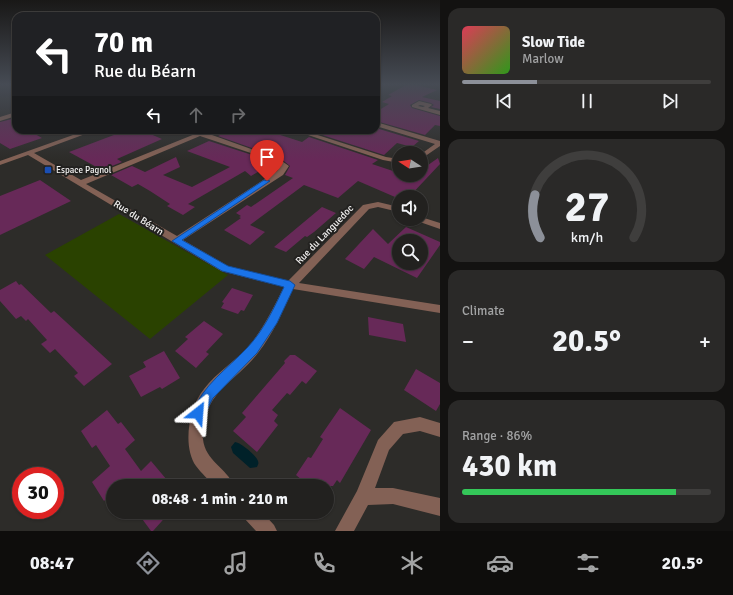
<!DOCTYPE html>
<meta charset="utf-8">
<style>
body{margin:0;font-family:Signika,sans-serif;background:#2a2928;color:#f1f3f6;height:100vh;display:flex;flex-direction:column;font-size:15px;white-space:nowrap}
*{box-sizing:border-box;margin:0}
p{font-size:13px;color:#a2a3a4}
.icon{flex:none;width:22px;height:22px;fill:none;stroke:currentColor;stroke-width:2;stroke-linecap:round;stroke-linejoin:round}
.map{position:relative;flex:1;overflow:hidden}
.sheet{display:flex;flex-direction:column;gap:8px;padding:8px;background:#131211;width:293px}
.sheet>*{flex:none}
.guide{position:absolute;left:12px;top:12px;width:368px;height:122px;border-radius:12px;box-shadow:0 1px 3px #0004,0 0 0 1px #3f3e3d;background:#202124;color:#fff;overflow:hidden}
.needle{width:26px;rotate:282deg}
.controls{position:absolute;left:392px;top:146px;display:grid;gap:8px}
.controls a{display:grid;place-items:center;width:36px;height:36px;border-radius:50%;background:#22211f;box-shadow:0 1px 3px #0004,0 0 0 1px #3f3e3d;font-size:20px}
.speed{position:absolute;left:12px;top:467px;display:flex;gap:8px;font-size:20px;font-weight:700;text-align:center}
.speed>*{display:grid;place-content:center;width:52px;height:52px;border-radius:50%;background:#22211f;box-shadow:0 1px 3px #0004,0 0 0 1px #3f3e3d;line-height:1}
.speed .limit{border:6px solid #d22;background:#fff;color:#111}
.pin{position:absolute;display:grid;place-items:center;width:34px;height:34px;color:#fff;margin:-41px -17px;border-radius:50% 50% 50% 0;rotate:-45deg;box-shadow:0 0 4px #0007}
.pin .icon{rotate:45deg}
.me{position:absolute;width:44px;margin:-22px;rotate:28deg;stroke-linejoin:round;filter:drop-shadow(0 0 3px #0008)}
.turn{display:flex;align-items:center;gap:14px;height:84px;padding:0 16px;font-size:18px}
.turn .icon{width:52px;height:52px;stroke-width:2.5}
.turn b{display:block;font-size:28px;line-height:34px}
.lanes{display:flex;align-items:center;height:38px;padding:0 16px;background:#0003;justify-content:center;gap:20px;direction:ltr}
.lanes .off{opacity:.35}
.big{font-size:30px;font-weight:800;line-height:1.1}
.sheet .widget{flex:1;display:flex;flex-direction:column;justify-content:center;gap:6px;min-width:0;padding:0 14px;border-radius:12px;background:#2a2928}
.sheet .dial{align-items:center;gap:0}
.dial svg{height:104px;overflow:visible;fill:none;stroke:#3f3e3d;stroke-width:7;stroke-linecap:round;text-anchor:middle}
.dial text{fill:#f1f3f6;stroke:none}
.song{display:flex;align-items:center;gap:12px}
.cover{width:48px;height:48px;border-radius:6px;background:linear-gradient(135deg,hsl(350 70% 55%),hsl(110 70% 35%))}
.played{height:4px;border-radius:2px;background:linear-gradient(90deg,#8c9099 30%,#3f3e3d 30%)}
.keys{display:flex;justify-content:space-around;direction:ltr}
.heat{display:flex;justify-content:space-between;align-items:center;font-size:22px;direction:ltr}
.charge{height:6px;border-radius:3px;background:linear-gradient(90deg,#34c759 86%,#3f3e3d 0)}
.trip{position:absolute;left:106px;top:479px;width:228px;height:40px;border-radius:20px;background:#22211f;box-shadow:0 1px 3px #0004,0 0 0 1px #3f3e3d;font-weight:800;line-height:40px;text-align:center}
.tabs{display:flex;height:64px;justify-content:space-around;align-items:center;background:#0e0d0c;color:#a2a3a4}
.tabs .icon{width:28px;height:28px}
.tabs .active{color:#8c9099}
.tabs b{font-size:18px;color:#f1f3f6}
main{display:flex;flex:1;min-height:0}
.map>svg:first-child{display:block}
.green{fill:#2a4200}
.water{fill:#002129}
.building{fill:#672958;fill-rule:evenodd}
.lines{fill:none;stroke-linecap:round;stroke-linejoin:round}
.minor{fill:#836155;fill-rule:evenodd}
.route{fill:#1a73e8;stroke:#114b97}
.transit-dot{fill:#1a4fb4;stroke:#232220;stroke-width:1.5}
.labels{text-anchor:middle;stroke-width:4;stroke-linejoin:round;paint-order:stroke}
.far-poi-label{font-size:9px;fill:#f2f1f0;stroke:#232220;text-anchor:start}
.street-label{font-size:10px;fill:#f2f1f0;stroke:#232220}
</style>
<main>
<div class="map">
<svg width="440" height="531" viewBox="0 0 440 531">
<rect width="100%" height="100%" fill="#2d2c29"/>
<path class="green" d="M119 214 228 275 150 339 45 255Z"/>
<path class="water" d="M235 442C240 442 257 456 258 461 259 464 258 464 257 467L250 468 233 453 231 447Z"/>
<path class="building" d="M406 85H416L437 90 422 97 440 101V109L431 107 434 105 431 103 419 100 410 105 412 108 440 116V126L435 125 425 135 376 121V112L389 104 382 102 392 96 388 95Z
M16 118V130H28L42 138 10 149 0 143V122Z
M376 128 419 141 412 147 397 143 384 155 316 133 321 130H336L345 132 349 130 356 132 359 130H376Z
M127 130H141L162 139 117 159 122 162 102 170 69 152Z
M230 130H265L302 142 309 137 378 160 372 164 399 173V175L411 177 414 175H421V170L438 158 440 164 409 197H395L358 181 338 198 304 185 250 225 265 232 250 245 224 230 241 218 239 217 241 216 236 213 247 205 251 207 293 178 285 175 290 166 280 158 218 136Z
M209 141 274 162 279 166 275 171 266 167 251 176 245 171 188 204 195 207 183 215 167 206 170 204 150 191 138 184 132 187 111 175 132 166 145 172 176 157 180 167 163 175 192 187 230 167 187 151Z
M40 180 71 201 0 235V196Z
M322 207 336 213 314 232 307 237 305 236 286 252 274 247Z
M406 227 440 242V245L417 278 374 257 364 269 345 259 373 229 388 244ZM399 241H421V263H399Z
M16 281 19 285 21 284 51 313 54 311 112 364 84 386 74 376 78 373 55 349 50 353 41 344 47 340 28 319 26 321 21 316 16 319 0 301V290Z
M232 288 253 295 244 311 241 310 238 314 221 308 224 303 222 302Z
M368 317 403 324 406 342 369 335Z
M204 321 223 334 206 352 209 354 196 368 175 351 188 339 185 337Z
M164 351 180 378 162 389 160 387 141 397 129 376 146 367 143 362Z
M290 355H295L317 371 306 384 302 381 290 395 287 393 272 410 278 415 274 421 278 425 257 452 233 431 246 417 242 413 285 363 284 361Z
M416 369 440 383V404L436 411 404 390Z
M340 408 371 430 340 483 337 480 333 486H309L296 475 308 457 311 458 323 439 320 437Z
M107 410 118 424 121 422 135 440 125 449 141 471 151 461 172 486H113V493L104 501 92 482 110 466 96 445 92 448 81 431Z
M137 512H170L153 531H151Z"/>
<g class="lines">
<path class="minor" d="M419 101 431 104 432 105 428 108 440 111V115L412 107V105ZM420 105 425 106 423 107 418 106Z
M16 112V116L0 121V117Z
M376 122 440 141V146L421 159V154L435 144 376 126Z
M87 130H96L34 153 81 180 200 132 212 135 279 159 289 166 283 175 183 240 228 266 288 281 363 205 378 202 399 207V212L378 207 369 209 299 283 440 305V313L293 289C283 311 273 334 258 353 238 380 207 390 204 427 203 431 202 436 203 439 205 461 227 468 234 486H215C209 480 201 473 196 466 182 446 189 407 204 389 216 373 234 362 248 347 263 330 273 308 284 287L221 271 28 155 0 165V161ZM200 136 275 161 281 166 277 171 177 236 86 184Z
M293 130H302L386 157 399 159V163L383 160Z
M421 217 440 223V229L417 221 416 219H421Z
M420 417 440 423V437L420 431 403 434 389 450 375 488H393L440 498V516L393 504 368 505 354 531H335L357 491 378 440 394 422Z
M241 512H262L274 525 277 531H256L244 518Z"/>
</g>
<linearGradient id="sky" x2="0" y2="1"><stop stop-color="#191817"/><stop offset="0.53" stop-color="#464b54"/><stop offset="1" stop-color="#464b54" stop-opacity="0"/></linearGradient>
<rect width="440" height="159" fill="url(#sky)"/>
<path class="route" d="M264 180 270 181 182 240 228 266 290 281 295 285 277 323 257 353 213 398 203 418 198 419 194 418 192 413C203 385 227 369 247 348 264 330 274 308 284 287L222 271 172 241Z"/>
<rect class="transit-dot" x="44" y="166" width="8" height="8" rx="2"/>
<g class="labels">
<g class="far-poi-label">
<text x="56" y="173">Espace Pagnol</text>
</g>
<g class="street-label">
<text transform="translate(139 217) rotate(32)" y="4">Rue du Béarn</text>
<text transform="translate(324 234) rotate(-46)" y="4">Rue du Languedoc</text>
</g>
</g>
</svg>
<div class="controls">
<a><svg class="needle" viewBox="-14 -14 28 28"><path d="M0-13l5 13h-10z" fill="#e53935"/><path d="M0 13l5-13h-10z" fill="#a2a3a4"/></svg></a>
<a><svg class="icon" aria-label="sound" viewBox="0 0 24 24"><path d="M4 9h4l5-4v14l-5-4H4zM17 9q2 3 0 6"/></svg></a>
<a><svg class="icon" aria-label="search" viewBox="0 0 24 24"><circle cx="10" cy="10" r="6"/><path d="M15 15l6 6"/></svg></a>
</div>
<div class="speed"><div class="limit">30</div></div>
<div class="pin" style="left:267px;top:181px;background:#d93025"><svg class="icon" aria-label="arrive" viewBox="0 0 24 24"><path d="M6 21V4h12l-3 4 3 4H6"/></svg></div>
<svg class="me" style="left:198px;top:413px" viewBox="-20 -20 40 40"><path d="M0-17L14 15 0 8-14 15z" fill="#1a73e8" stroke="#fff" stroke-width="4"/></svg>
<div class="trip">08:48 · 1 min · 210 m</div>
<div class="guide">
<div class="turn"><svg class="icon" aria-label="left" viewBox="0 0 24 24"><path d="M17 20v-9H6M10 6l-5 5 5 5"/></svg><div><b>70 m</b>Rue du Béarn</div></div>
<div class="lanes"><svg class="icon" aria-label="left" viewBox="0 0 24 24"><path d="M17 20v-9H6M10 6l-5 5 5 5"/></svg><svg class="icon off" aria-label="ahead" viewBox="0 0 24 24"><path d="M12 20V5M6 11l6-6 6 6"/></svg><svg class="icon off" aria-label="right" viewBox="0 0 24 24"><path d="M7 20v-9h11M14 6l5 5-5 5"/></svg></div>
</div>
</div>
<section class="sheet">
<div class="widget">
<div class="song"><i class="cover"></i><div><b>Slow Tide</b><p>Marlow</p></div></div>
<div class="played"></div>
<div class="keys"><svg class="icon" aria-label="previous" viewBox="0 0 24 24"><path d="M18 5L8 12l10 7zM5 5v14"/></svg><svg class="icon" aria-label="pause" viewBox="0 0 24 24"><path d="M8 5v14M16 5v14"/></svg><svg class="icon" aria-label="next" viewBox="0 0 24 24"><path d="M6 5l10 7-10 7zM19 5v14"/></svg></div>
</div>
<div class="widget dial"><svg viewBox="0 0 100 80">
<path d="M14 69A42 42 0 1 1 86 69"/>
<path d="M14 69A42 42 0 0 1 10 36" stroke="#8c9099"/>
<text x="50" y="56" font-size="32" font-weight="700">27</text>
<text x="50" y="72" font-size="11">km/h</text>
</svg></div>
<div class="widget"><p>Climate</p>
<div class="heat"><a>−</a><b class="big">20.5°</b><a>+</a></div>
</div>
<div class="widget"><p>Range · 86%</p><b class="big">430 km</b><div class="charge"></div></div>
</section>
</main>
<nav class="tabs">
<b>08:47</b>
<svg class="icon active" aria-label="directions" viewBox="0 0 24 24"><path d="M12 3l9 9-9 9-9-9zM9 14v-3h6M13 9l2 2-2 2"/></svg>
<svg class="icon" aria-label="music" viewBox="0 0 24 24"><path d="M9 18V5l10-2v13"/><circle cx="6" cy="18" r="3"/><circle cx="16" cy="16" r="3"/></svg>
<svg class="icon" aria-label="phone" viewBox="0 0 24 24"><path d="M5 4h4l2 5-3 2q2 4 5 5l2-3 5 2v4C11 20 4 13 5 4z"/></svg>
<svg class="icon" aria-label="climate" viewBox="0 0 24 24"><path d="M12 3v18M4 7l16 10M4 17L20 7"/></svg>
<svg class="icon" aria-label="car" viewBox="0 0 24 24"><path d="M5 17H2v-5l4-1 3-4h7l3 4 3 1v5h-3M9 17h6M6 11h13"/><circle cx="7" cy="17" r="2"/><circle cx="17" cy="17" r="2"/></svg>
<svg class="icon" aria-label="filters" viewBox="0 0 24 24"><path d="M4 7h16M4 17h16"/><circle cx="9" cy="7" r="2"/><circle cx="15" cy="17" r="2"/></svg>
<b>20.5°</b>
</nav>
